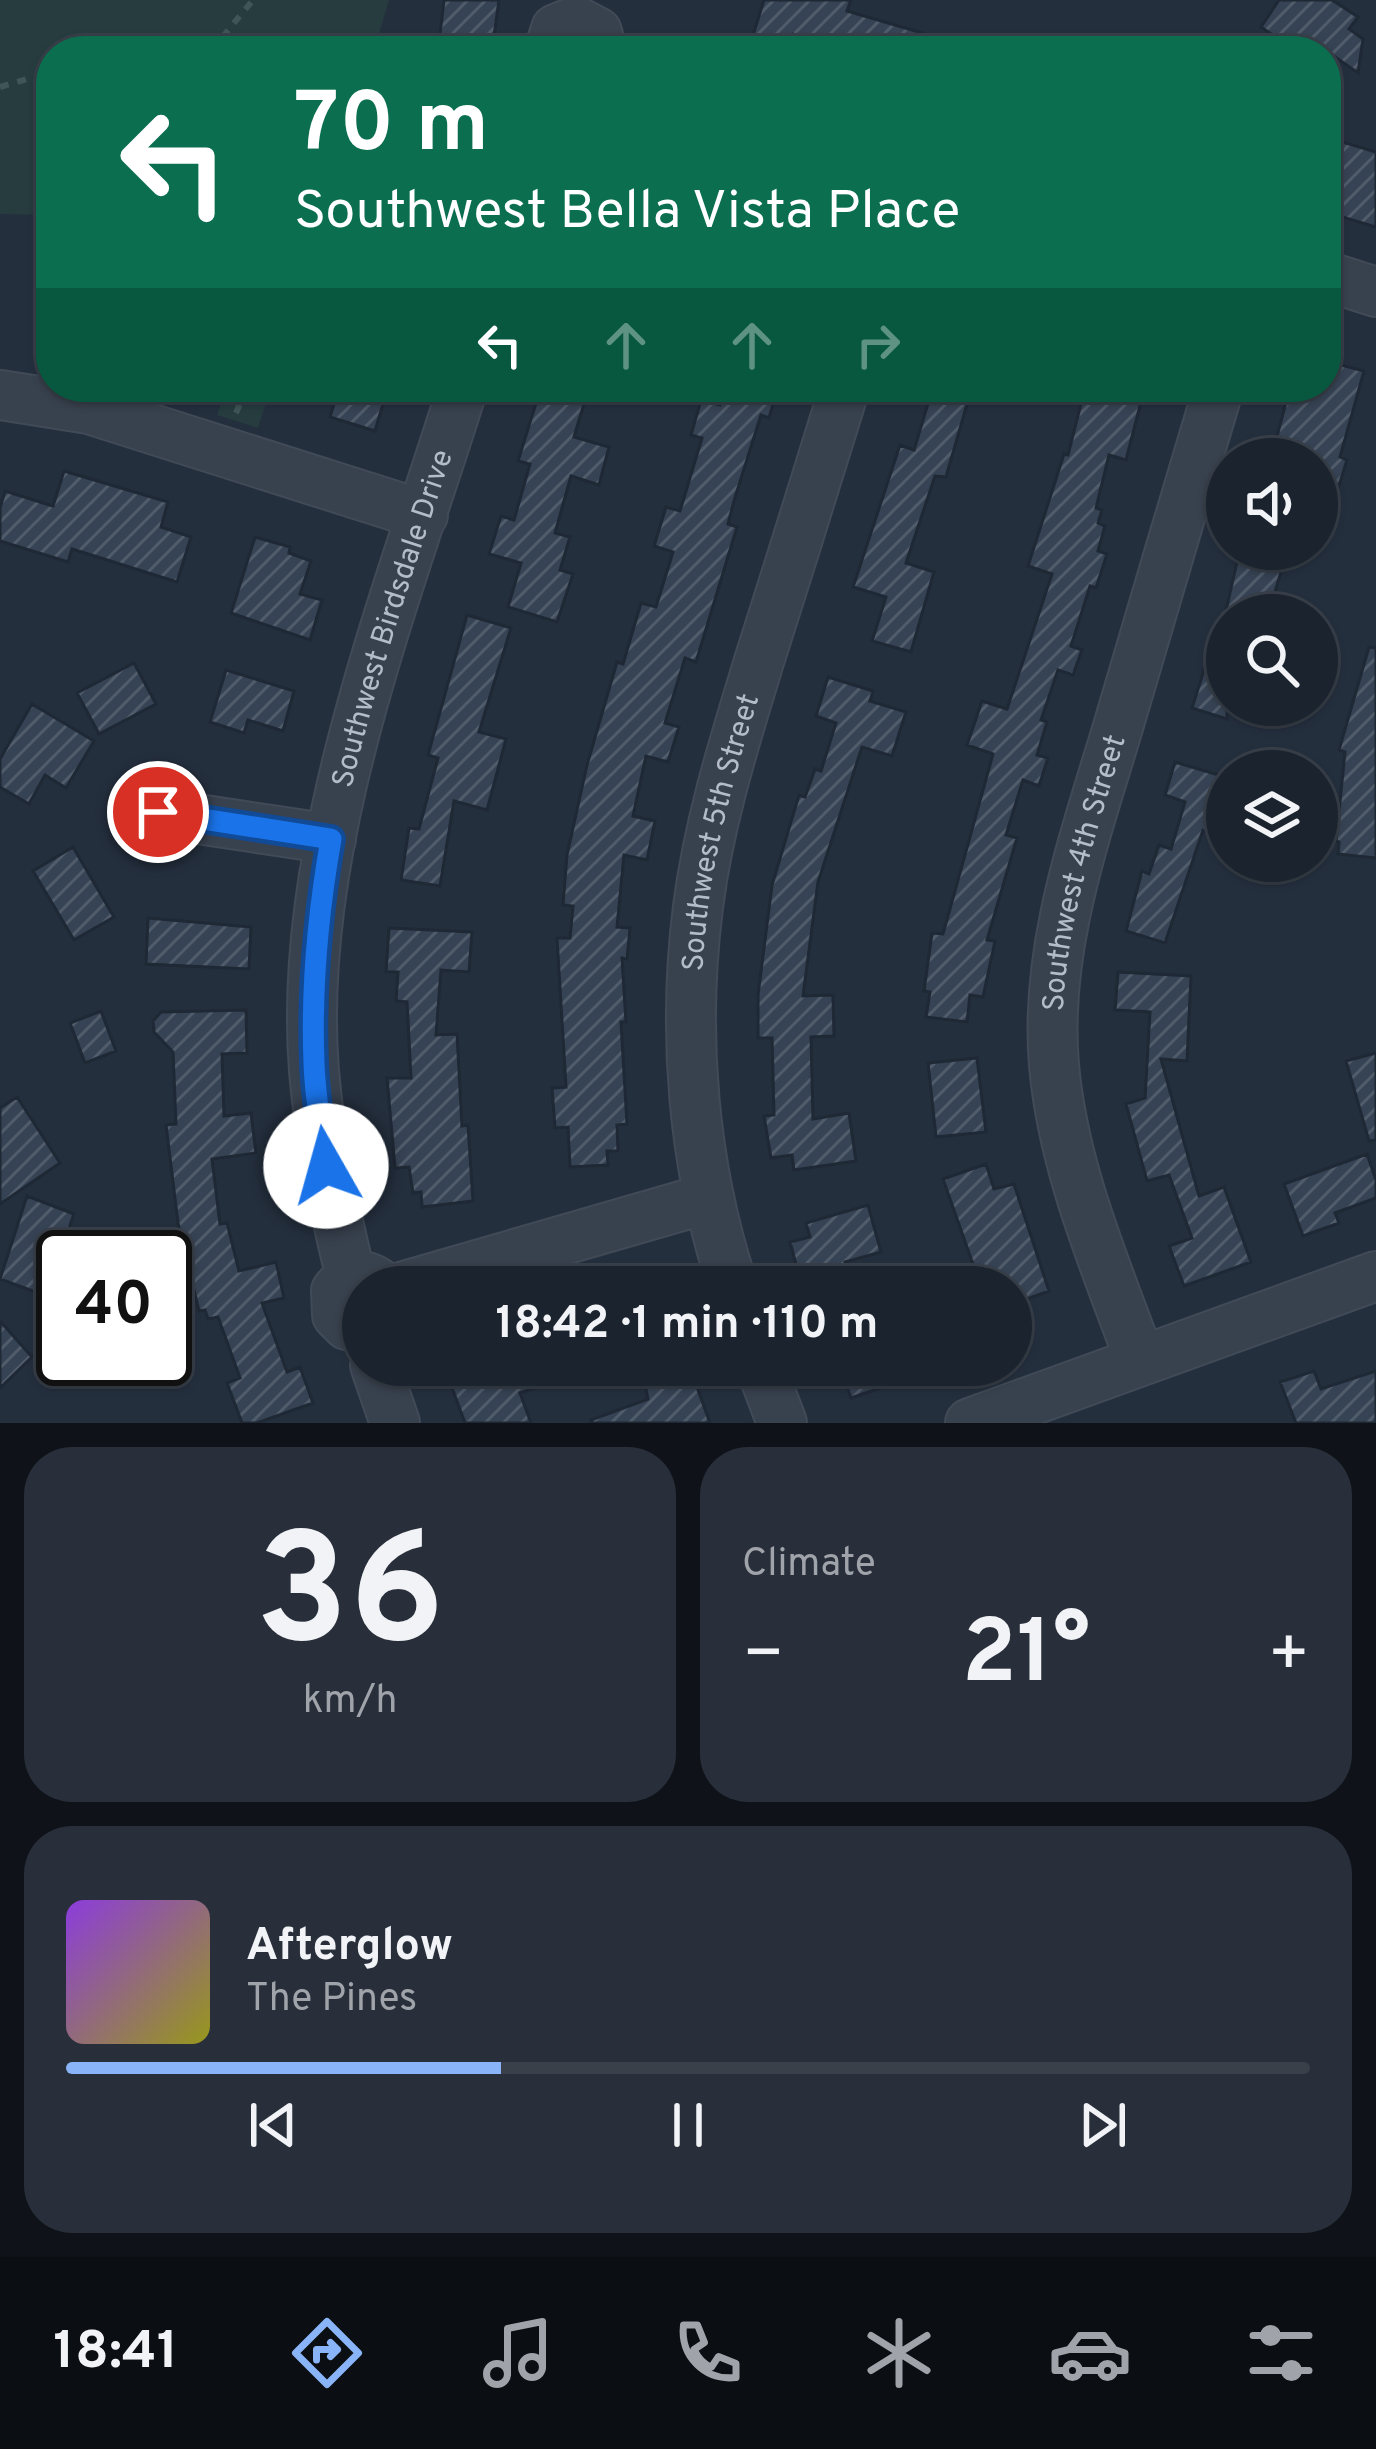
<!DOCTYPE html>
<meta charset="utf-8">
<style>
body{margin:0;font-family:Overpass,sans-serif;background:#282f3a;color:#f1f3f6;height:100vh;display:flex;flex-direction:column;font-size:45px;white-space:nowrap}
*{box-sizing:border-box;margin:0}
p{font-size:39px;color:#a0a4aa}
.icon{flex:none;width:66px;height:66px;fill:none;stroke:currentColor;stroke-width:2;stroke-linecap:round;stroke-linejoin:round}
.map{position:relative;height:1423px;overflow:hidden}
.drawer{display:flex;flex-direction:column;gap:24px;padding:24px;background:#0f1319;flex:1}
.drawer>*{flex:none}
.top-card{position:absolute;left:36px;top:36px;width:1305px;height:366px;border-radius:48px;box-shadow:0 3px 9px #0004,0 0 0 3px #39404a;background:#0b6e4f;color:#fff;overflow:hidden}
.tools{position:absolute;left:1206px;top:438px;display:grid;gap:24px}
.tools a{display:grid;place-items:center;width:132px;height:132px;border-radius:50%;background:#1b232e;box-shadow:0 3px 9px #0004,0 0 0 3px #39404a;font-size:60px}
.speed{position:absolute;left:36px;top:1230px;display:flex;gap:24px;font-size:60px;font-weight:700;text-align:center}
.speed>*{display:grid;place-content:center;width:156px;height:156px;border-radius:50%;background:#1b232e;box-shadow:0 3px 9px #0004,0 0 0 3px #39404a;line-height:1}
.speed .limit{border:6px solid #111;border-radius:18px;background:#fff;color:#111}
.pin{position:absolute;display:grid;place-items:center;width:102px;height:102px;color:#fff;margin:-51px;border:6px solid #fff;border-radius:50%;box-shadow:0 3px 12px #0007}
.me{position:absolute;width:132px;margin:-66px;rotate:353deg;stroke-linejoin:round;filter:drop-shadow(0 0 9px #0008)}
.turn{display:flex;align-items:center;gap:42px;height:252px;padding:0 60px;font-size:54px}
.turn .icon{width:156px;height:156px;stroke-width:2.5}
.turn b{display:block;font-size:84px;line-height:102px}
.lanes{display:flex;align-items:center;height:114px;padding:0 60px;background:#0003;justify-content:center;gap:60px;direction:ltr}
.lanes .off{opacity:.35}
.big{font-size:90px;font-weight:700;line-height:1.1}
.drawer .tile{flex:1;display:flex;flex-direction:column;justify-content:center;gap:18px;min-width:0;padding:0 42px;border-radius:48px;background:#282f3a}
.drawer .dial{align-items:center;gap:0}
.dial b{font-size:156px;line-height:1}
.song{display:flex;align-items:center;gap:36px}
.cover{width:144px;height:144px;border-radius:18px;background:linear-gradient(135deg,hsl(270 70% 55%),hsl(60 70% 35%))}
.played{height:12px;border-radius:6px;background:linear-gradient(90deg,#8ab4f8 35%,#39404a 35%)}
.keys{display:flex;justify-content:space-around;direction:ltr}
.heat{display:flex;justify-content:space-between;align-items:center;font-size:66px;direction:ltr}
.drawer .tiles{flex:1;display:grid;gap:24px;grid-template-columns:1fr 1fr}
.tile:last-child{grid-column:span 2}
.trip{position:absolute;left:342px;top:1266px;width:690px;height:120px;border-radius:60px;background:#1b232e;box-shadow:0 3px 9px #0004,0 0 0 3px #39404a;font-weight:700;line-height:120px;text-align:center}
.dock{display:flex;height:192px;justify-content:space-around;align-items:center;background:#0b0e12;color:#a0a4aa}
.dock .icon{width:84px;height:84px}
.dock .on{color:#8ab4f8}
.dock b{font-size:54px;color:#f1f3f6}
.map>svg:first-child{display:block}
.green{fill:#263c3f}
.building{fill:url(#building-hatch);stroke:#1f2835;stroke-width:3}
.lines{fill:none;stroke-linecap:round;stroke-linejoin:round}
.minor-casing{stroke:#414a57;stroke-width:52}
.path{stroke:#3f5557;stroke-width:6;stroke-dasharray:9 9;stroke-linecap:butt}
.minor{stroke:#38414e;stroke-width:48}
.route-casing{stroke:#114b97;stroke-width:30}
.route{stroke:#1a73e8;stroke-width:21}
.labels{text-anchor:middle;stroke-width:12;stroke-linejoin:round;paint-order:stroke}
.street-label{font-size:30px;fill:#b4bcc9;stroke:#1d2633}
</style>
<div class="map">
<svg width="1376" height="1423" viewBox="0 0 1376 1423">
<defs>
<pattern id="building-hatch" width="6" height="6" patternUnits="userSpaceOnUse" patternTransform="scale(3)"><rect width="6" height="6" fill="#364354"/><path d="M-1 1l2-2M0 6l6-6M5 7l2-2" fill="none" stroke="#515c6b"/></pattern>
</defs>
<rect width="100%" height="100%" fill="#242f3e"/>
<path class="green" d="M0 0H389L374 51H51V215L0 214Z
M226 387H271L258 428 217 415Z"/>
<path class="building" d="M444 0H499L492 51H438Z
M764 0H851L847 11 960 44 959 51H849L793 34 789 46 753 35Z
M1279 0H1332L1358 17 1349 29 1363 39 1358 73 1308 38 1296 51 1261 27Z
M1326 137 1376 152V227L1326 212Z
M1326 361 1364 371 1340 457 1347 460 1323 537 1317 536V459H1271L1290 387H1326Z
M339 387H388L375 431 330 417Z
M541 387H589L574 437 609 447 599 485 571 476 555 533 570 537 560 570 573 574 557 622 508 607 521 563 489 554 501 516 514 520 530 464 518 461Z
M726 387H778L769 418 761 415 734 501 728 524 737 527 696 662 685 658 665 723 679 727 668 762 646 756 633 816 655 821 647 860 624 855 617 927 630 928 627 959 622 958 626 1022H621L627 1124 617 1125 618 1151H607L608 1165 570 1167 568 1127 555 1128 552 1088 566 1087 557 938H570L573 906 563 905 567 855 587 765 617 662 623 664 641 603 656 607 673 552 654 546 666 507 680 511 702 438 691 435 701 400 720 405Z
M933 387H972L946 477 935 476 906 563 934 572 911 652 872 641 886 597 853 587 900 445 914 450Z
M1085 388 1141 402 1126 460 1109 455 1096 508 1102 510 1098 523 1105 526 1098 551 1107 554 1096 588 1090 586 1071 646 1082 650 1073 675 1058 670 1041 720 1047 722 1037 755 1048 758 1039 786 1023 780 1006 835 1017 838 987 940 995 941 983 997 970 995 967 1022 926 1017 930 992 924 991 932 933 943 934 993 754 967 745 982 701 1007 709 1052 574 1028 566 1064 454 1068 455Z
M64 471 168 502 161 527 191 537 177 582 72 549 68 562 0 541V508L5 491 53 506Z
M255 537 290 547 289 553 311 561 300 594 322 600 310 640 231 613Z
M1250 549H1288L1268 615H1225L1237 562 1245 564Z
M467 615 511 628 479 732 506 739 487 810 454 801 440 886 401 880 409 828 419 829 438 758 428 755Z
M1221 616H1227V719L1192 708Z
M1369 647 1376 648V858L1338 854 1339 842 1336 841 1345 752 1339 750Z
M134 663 156 704 99 734 77 693Z
M226 670 294 691 283 731 248 720 244 733 210 722Z
M828 677 873 691 870 701 906 712 892 756 862 747 818 882 803 996 833 995 834 1036 811 1037 813 1119 849 1113 856 1161 794 1170 792 1155 771 1158 764 1116 774 1115 772 1038H758V995L772 885 799 795 805 797 815 769 821 771 836 723 816 716Z
M32 704 94 741 66 788 45 775 29 804 0 787V759Z
M1175 762 1222 776 1219 787 1227 789V837L1203 830 1165 943 1126 931 1142 871 1149 874 1159 845 1171 849 1185 802 1165 795Z
M73 847 114 917 74 940 33 871Z
M148 918 251 927 249 969 146 964Z
M389 928 472 932 469 972 441 970 436 1035 457 1034 462 1126 468 1125 473 1201 422 1207 421 1192 413 1193 409 1167 395 1168 387 1078H411L407 1002 396 1001 398 972H386Z
M1118 972 1191 976 1187 1061 1161 1059 1199 1196 1224 1187 1251 1262 1184 1286 1169 1246 1192 1238 1169 1175 1147 1181 1126 1104 1145 1098 1150 1012 1115 1010Z
M246 1010 247 1053 222 1054 224 1116 251 1113 256 1153 212 1159 220 1224 227 1223 239 1271 276 1262 284 1298 262 1303 287 1372 300 1367 313 1403 257 1423H242L227 1383 240 1378 218 1317 208 1319 205 1310 199 1311 178 1223 166 1125 176 1124 173 1052 154 1032 153 1021 161 1012Z
M101 1011 116 1051 85 1063 70 1023Z
M1376 1053V1140L1369 1141 1346 1061Z
M977 1058 986 1132 936 1137 928 1063Z
M17 1097 60 1163 0 1204V1108Z
M1367 1154 1376 1180V1198L1335 1213 1339 1223 1303 1236 1284 1184Z
M986 1164 994 1189 1014 1184 1049 1291 1011 1305V1287H981L943 1179Z
M27 1196 74 1214 69 1228 89 1234 81 1257H63V1302L0 1279Z
M868 1205 881 1252 845 1262 848 1271 801 1283 790 1242 810 1237 806 1223Z
M0 1321 32 1357 0 1388Z
M484 1365H533L540 1386 520 1393 531 1423H465L448 1377Z
M641 1365H689L710 1423H592L591 1420 648 1399Z
M839 1365H935L936 1369 851 1398Z
M1314 1371 1321 1389 1376 1371V1423H1296L1280 1382Z"/>
<g class="lines">
<g class="minor-casing">
<g id="minor">
<path d="M549 51 556 29 576 21 597 32 602 51"/>
<path d="M1326 276 1376 292"/>
<path d="M0 395 89 409 423 515"/>
<path d="M158 813 331 839"/>
<path id="s1" d="M351 1277C334 1209 320 1141 314 1071 296 847 397 598 463 387"/>
<path d="M401 1287 709 1198"/>
<path id="s2" d="M733 1287C693 1166 682 1034 698 907 709 821 735 740 760 658 789 568 817 477 845 387"/>
<path d="M363 1329 347 1325 337 1315 336 1291C347 1276 361 1271 377 1282"/>
<path id="s3" d="M1140 1360C1105 1264 1063 1168 1054 1065 1044 949 1085 837 1118 727 1151 614 1185 500 1219 387"/>
<path d="M375 1365 395 1423"/>
<path d="M760 1365 782 1423"/>
<path d="M970 1423 1376 1276"/>
</g>
</g>
<path class="path" d="M211 51 253 0
M0 87 51 72
M236 413 247 387"/>
<use href="#minor" class="minor"/>
</g>
<g class="lines">
<g class="route-casing">
<path id="route" d="M158 812 331 839C318 913 311 988 314 1063 315 1098 322 1132 326 1166"/>
</g>
<use href="#route" class="route"/>
</g>
<g class="labels">
<g class="street-label">
<text dy="10" stroke="none"><textPath href="#s1" startOffset="672">Southwest Birdsdale Drive</textPath></text>
<text dy="10" stroke="none"><textPath href="#s2" startOffset="462">Southwest 5th Street</textPath></text>
<text dy="10" stroke="none"><textPath href="#s3" startOffset="504">Southwest 4th Street</textPath></text>
</g>
</g>
</svg>
<div class="tools">
<a><svg class="icon" aria-label="sound" viewBox="0 0 24 24"><path d="M4 9h4l5-4v14l-5-4H4zM17 9q2 3 0 6"/></svg></a>
<a><svg class="icon" aria-label="search" viewBox="0 0 24 24"><circle cx="10" cy="10" r="6"/><path d="M15 15l6 6"/></svg></a>
<a><svg class="icon" aria-label="layers" viewBox="0 0 24 24"><path d="M12 4l9 5-9 5-9-5zM3 14l9 5 9-5"/></svg></a>
</div>
<div class="speed"><div class="limit">40</div></div>
<div class="pin" style="left:158px;top:812px;background:#d93025"><svg class="icon" aria-label="arrive" viewBox="0 0 24 24"><path d="M6 21V4h12l-3 4 3 4H6"/></svg></div>
<svg class="me" style="left:326px;top:1166px" viewBox="-20 -20 40 40"><circle r="19" fill="#fff"/><path d="M0-13L10 11 0 6-10 11z" fill="#1a73e8"/></svg>
<div class="trip">18:42 · 1 min · 110 m</div>
<div class="top-card">
<div class="turn"><svg class="icon" aria-label="left" viewBox="0 0 24 24"><path d="M17 20v-9H6M10 6l-5 5 5 5"/></svg><div><b>70 m</b>Southwest Bella Vista Place</div></div>
<div class="lanes"><svg class="icon" aria-label="left" viewBox="0 0 24 24"><path d="M17 20v-9H6M10 6l-5 5 5 5"/></svg><svg class="icon off" aria-label="ahead" viewBox="0 0 24 24"><path d="M12 20V5M6 11l6-6 6 6"/></svg><svg class="icon off" aria-label="ahead" viewBox="0 0 24 24"><path d="M12 20V5M6 11l6-6 6 6"/></svg><svg class="icon off" aria-label="right" viewBox="0 0 24 24"><path d="M7 20v-9h11M14 6l5 5-5 5"/></svg></div>
</div>
</div>
<section class="drawer">
<div class="tiles">
<div class="tile dial"><b>36</b><p>km/h</p></div>
<div class="tile"><p>Climate</p>
<div class="heat"><a>−</a><b class="big">21°</b><a>+</a></div>
</div>
<div class="tile">
<div class="song"><i class="cover"></i><div><b>Afterglow</b><p>The Pines</p></div></div>
<div class="played"></div>
<div class="keys"><svg class="icon" aria-label="previous" viewBox="0 0 24 24"><path d="M18 5L8 12l10 7zM5 5v14"/></svg><svg class="icon" aria-label="pause" viewBox="0 0 24 24"><path d="M8 5v14M16 5v14"/></svg><svg class="icon" aria-label="next" viewBox="0 0 24 24"><path d="M6 5l10 7-10 7zM19 5v14"/></svg></div>
</div>
</div>
</section>
<nav class="dock">
<b>18:41</b>
<svg class="icon on" aria-label="directions" viewBox="0 0 24 24"><path d="M12 3l9 9-9 9-9-9zM9 14v-3h6M13 9l2 2-2 2"/></svg>
<svg class="icon" aria-label="music" viewBox="0 0 24 24"><path d="M9 18V5l10-2v13"/><circle cx="6" cy="18" r="3"/><circle cx="16" cy="16" r="3"/></svg>
<svg class="icon" aria-label="phone" viewBox="0 0 24 24"><path d="M5 4h4l2 5-3 2q2 4 5 5l2-3 5 2v4C11 20 4 13 5 4z"/></svg>
<svg class="icon" aria-label="climate" viewBox="0 0 24 24"><path d="M12 3v18M4 7l16 10M4 17L20 7"/></svg>
<svg class="icon" aria-label="car" viewBox="0 0 24 24"><path d="M5 17H2v-5l4-1 3-4h7l3 4 3 1v5h-3M9 17h6M6 11h13"/><circle cx="7" cy="17" r="2"/><circle cx="17" cy="17" r="2"/></svg>
<svg class="icon" aria-label="filters" viewBox="0 0 24 24"><path d="M4 7h16M4 17h16"/><circle cx="9" cy="7" r="2"/><circle cx="15" cy="17" r="2"/></svg>
</nav>
